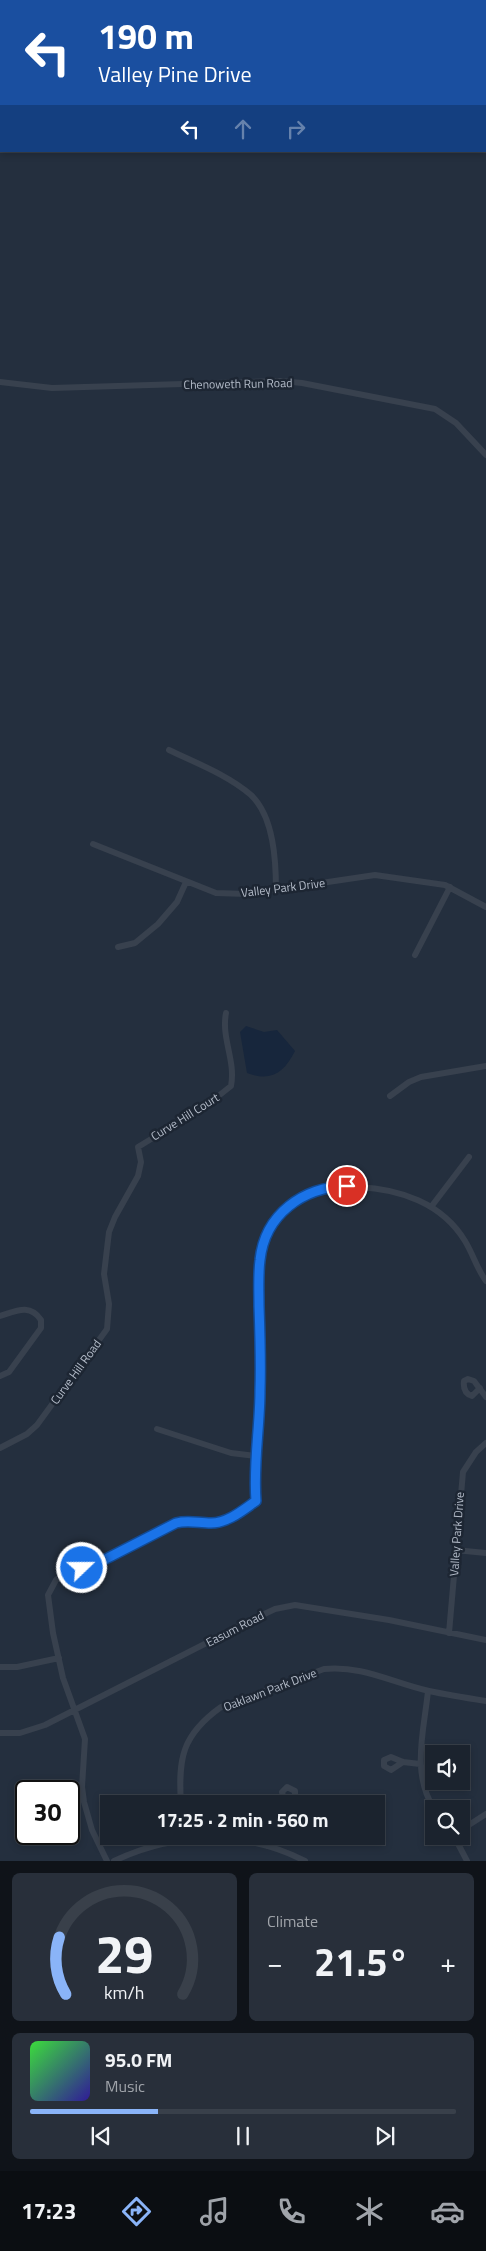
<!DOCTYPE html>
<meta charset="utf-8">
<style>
body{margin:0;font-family:"Titillium Web",sans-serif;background:#282f3a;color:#f1f3f6;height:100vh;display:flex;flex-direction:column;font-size:19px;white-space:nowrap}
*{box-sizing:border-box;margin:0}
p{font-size:16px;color:#a0a4aa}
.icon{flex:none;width:28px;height:28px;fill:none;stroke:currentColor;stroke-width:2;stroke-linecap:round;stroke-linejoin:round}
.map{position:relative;height:1861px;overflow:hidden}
.sheet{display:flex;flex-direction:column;gap:12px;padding:12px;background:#0f1319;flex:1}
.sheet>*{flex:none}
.guide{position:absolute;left:0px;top:0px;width:486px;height:152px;box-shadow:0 2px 8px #0003,0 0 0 1px #39404a;background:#1a4fa0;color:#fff;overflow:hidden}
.buttons{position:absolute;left:425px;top:1745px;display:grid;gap:10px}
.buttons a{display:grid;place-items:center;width:45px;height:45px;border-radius:0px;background:#1b232e;box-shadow:0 2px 8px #0003,0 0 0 1px #39404a;font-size:25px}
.speed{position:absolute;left:15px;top:1780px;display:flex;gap:10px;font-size:25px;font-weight:700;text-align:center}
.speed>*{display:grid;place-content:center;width:65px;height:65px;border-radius:50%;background:#1b232e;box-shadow:0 2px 8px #0003,0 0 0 1px #39404a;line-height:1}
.speed .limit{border:2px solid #111;border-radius:8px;background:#fff;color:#111}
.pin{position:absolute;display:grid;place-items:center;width:42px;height:42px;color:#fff;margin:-21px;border:2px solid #fff;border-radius:50%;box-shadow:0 1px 5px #0007}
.me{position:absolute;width:55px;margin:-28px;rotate:68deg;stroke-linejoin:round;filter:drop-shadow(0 0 4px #0008)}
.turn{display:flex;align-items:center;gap:18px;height:105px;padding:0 15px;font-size:22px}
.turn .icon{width:65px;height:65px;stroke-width:2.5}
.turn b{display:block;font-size:35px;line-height:42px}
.lanes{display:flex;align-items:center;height:48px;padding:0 15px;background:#0003;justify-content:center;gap:25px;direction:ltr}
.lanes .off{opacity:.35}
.big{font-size:38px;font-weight:700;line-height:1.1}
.sheet .card{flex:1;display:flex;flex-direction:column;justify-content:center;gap:8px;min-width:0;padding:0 18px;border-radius:8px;background:#282f3a}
.sheet .dial{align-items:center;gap:0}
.dial svg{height:130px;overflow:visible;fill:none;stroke:#39404a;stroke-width:7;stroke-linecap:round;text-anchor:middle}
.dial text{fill:#f1f3f6;stroke:none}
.song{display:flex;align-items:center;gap:15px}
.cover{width:60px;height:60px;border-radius:8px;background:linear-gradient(135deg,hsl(120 70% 55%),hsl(250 70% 35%))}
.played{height:5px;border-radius:2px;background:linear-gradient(90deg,#8ab4f8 30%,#39404a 30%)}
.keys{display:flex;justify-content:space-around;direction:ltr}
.heat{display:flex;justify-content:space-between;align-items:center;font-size:28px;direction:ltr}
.sheet .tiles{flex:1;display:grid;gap:12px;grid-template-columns:1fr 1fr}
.card:last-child{grid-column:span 2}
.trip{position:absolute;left:100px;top:1795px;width:285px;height:50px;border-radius:0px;background:#1b232e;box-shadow:0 2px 8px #0003,0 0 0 1px #39404a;font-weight:700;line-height:50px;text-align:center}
.dock{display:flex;height:80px;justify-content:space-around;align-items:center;background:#0b0e12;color:#a0a4aa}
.dock .icon{width:35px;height:35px}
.dock .on{color:#8ab4f8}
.dock b{font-size:22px;color:#f1f3f6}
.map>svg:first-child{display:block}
.water{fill:#17263c}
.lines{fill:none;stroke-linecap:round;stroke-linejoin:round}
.minor{stroke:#38414e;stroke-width:6}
.route-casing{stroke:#114b97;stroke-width:12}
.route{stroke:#1a73e8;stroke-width:9}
.labels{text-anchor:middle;stroke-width:5;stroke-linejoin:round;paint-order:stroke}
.street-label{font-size:12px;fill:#b4bcc9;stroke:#1d2633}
</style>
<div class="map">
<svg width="486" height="1861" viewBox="0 0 486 1861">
<rect width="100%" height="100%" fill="#242f3e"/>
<path class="water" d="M327 0H444L326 1Z
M246 1026 264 1032 277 1030 295 1051C284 1073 271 1082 247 1073L240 1032Z"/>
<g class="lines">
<path class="minor" d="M0 382 52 388 281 381 302 383 435 409 456 423 486 455
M169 750C196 763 228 775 251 795 274 817 276 861 276 891
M93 844 216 893 247 894 375 875 445 885 486 907
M118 947 135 943 158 924 177 902 186 882
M415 955 450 887
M390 1096 409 1082 421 1077 486 1066
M431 1207 469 1157
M0 1316C16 1311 30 1303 41 1320V1328L9 1372 0 1376
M480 1388 472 1396C466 1394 463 1389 464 1381L468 1379 474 1381 486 1397
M157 1429 231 1453 256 1456
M0 1448 27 1434 37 1425 107 1329 109 1304 104 1274 109 1232 115 1217 138 1176 141 1162 138 1147 207 1105 231 1086C236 1061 221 1038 226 1013
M455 1550 486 1553
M449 1633 463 1472 476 1452 486 1443
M0 1667H17L59 1658
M428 1691C424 1731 411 1772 434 1809
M0 1733H20L45 1725 256 1618 275 1609 295 1605 389 1620 486 1640
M403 1762 391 1770 384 1766V1760L391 1757 403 1762 420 1764
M181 1804C178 1758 182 1735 221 1707L324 1669C362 1665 393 1683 429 1691 448 1695 467 1698 486 1701
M285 1804 282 1792 287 1787 295 1791V1800L286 1804
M461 1830 486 1814
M454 1836 467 1861
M267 1846 271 1836
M107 1861 92 1830 84 1802 82 1787 85 1739 63 1678 53 1633 48 1595 56 1580 64 1574 96 1564 176 1523C188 1520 198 1523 211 1523 228 1523 243 1510 257 1501 253 1464 259 1428 260 1391 263 1308 230 1180 358 1187 400 1189 442 1203 465 1241 473 1254 477 1269 486 1281
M114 1861C175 1832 245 1830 305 1861"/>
</g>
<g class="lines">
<g class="route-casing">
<path id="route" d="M82 1568 96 1564 176 1523C188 1520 198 1523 211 1523 228 1523 243 1510 256 1501 253 1464 260 1427 260 1390 261 1362 260 1334 259 1306 259 1291 258 1275 260 1260 265 1214 303 1187 347 1186"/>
</g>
<use href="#route" class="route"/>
</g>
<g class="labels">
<g class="street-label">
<text transform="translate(238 384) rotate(-1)" y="4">Chenoweth Run Road</text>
<text transform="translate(283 888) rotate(-7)" y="4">Valley Park Drive</text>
<text transform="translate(185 1117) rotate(-32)" y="4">Curve Hill Court</text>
<text transform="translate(76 1372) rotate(-54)" y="4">Curve Hill Road</text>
<text transform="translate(457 1534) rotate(-86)" y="4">Valley Park Drive</text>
<text transform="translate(235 1629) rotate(-27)" y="4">Easum Road</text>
<text transform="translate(270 1690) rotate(-21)" y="4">Oaklawn Park Drive</text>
</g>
</g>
</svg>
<div class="buttons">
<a><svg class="icon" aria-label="sound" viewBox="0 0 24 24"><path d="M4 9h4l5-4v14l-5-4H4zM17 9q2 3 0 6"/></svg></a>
<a><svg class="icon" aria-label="search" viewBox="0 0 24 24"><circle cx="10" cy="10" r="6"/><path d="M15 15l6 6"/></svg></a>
</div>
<div class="speed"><div class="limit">30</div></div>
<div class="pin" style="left:347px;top:1186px;background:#d93025"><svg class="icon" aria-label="arrive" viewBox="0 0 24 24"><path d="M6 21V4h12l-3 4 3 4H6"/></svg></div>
<svg class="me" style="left:82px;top:1568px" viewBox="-20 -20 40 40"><circle r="17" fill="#1a73e8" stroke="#fff" stroke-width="3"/><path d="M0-11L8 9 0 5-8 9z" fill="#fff"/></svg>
<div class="trip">17:25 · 2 min · 560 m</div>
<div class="guide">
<div class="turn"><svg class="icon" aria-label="left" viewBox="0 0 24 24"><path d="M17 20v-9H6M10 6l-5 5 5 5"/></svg><div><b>190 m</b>Valley Pine Drive</div></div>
<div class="lanes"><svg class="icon" aria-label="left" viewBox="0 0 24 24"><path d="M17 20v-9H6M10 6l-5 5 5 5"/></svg><svg class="icon off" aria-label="ahead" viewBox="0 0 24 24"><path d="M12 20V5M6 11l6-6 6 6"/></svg><svg class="icon off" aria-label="right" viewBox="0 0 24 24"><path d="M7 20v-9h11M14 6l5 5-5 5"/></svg></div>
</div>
</div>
<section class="sheet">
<div class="tiles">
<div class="card dial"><svg viewBox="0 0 100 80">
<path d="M14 69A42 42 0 1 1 86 69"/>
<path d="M14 69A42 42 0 0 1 10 34" stroke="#8ab4f8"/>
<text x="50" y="56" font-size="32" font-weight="700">29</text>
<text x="50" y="72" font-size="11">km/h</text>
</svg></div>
<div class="card"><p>Climate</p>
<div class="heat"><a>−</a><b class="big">21.5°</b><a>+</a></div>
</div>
<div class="card">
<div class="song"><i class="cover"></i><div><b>95.0 FM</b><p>Music</p></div></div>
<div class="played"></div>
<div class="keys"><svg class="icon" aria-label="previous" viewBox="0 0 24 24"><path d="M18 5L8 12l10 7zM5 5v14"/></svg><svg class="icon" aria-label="pause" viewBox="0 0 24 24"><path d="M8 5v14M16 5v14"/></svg><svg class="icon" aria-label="next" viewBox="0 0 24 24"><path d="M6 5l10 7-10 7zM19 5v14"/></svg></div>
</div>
</div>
</section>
<nav class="dock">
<b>17:23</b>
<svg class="icon on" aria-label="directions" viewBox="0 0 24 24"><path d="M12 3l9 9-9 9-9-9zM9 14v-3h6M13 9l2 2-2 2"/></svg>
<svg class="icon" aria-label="music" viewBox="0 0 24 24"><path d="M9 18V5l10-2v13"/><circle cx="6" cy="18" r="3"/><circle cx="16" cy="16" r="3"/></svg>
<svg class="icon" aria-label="phone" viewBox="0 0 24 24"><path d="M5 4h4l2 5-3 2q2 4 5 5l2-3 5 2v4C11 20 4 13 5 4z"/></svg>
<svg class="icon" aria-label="climate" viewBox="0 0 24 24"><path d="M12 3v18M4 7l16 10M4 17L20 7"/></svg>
<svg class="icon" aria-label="car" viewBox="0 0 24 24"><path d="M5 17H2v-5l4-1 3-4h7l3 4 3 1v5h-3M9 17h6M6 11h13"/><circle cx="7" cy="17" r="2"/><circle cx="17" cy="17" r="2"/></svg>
</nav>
